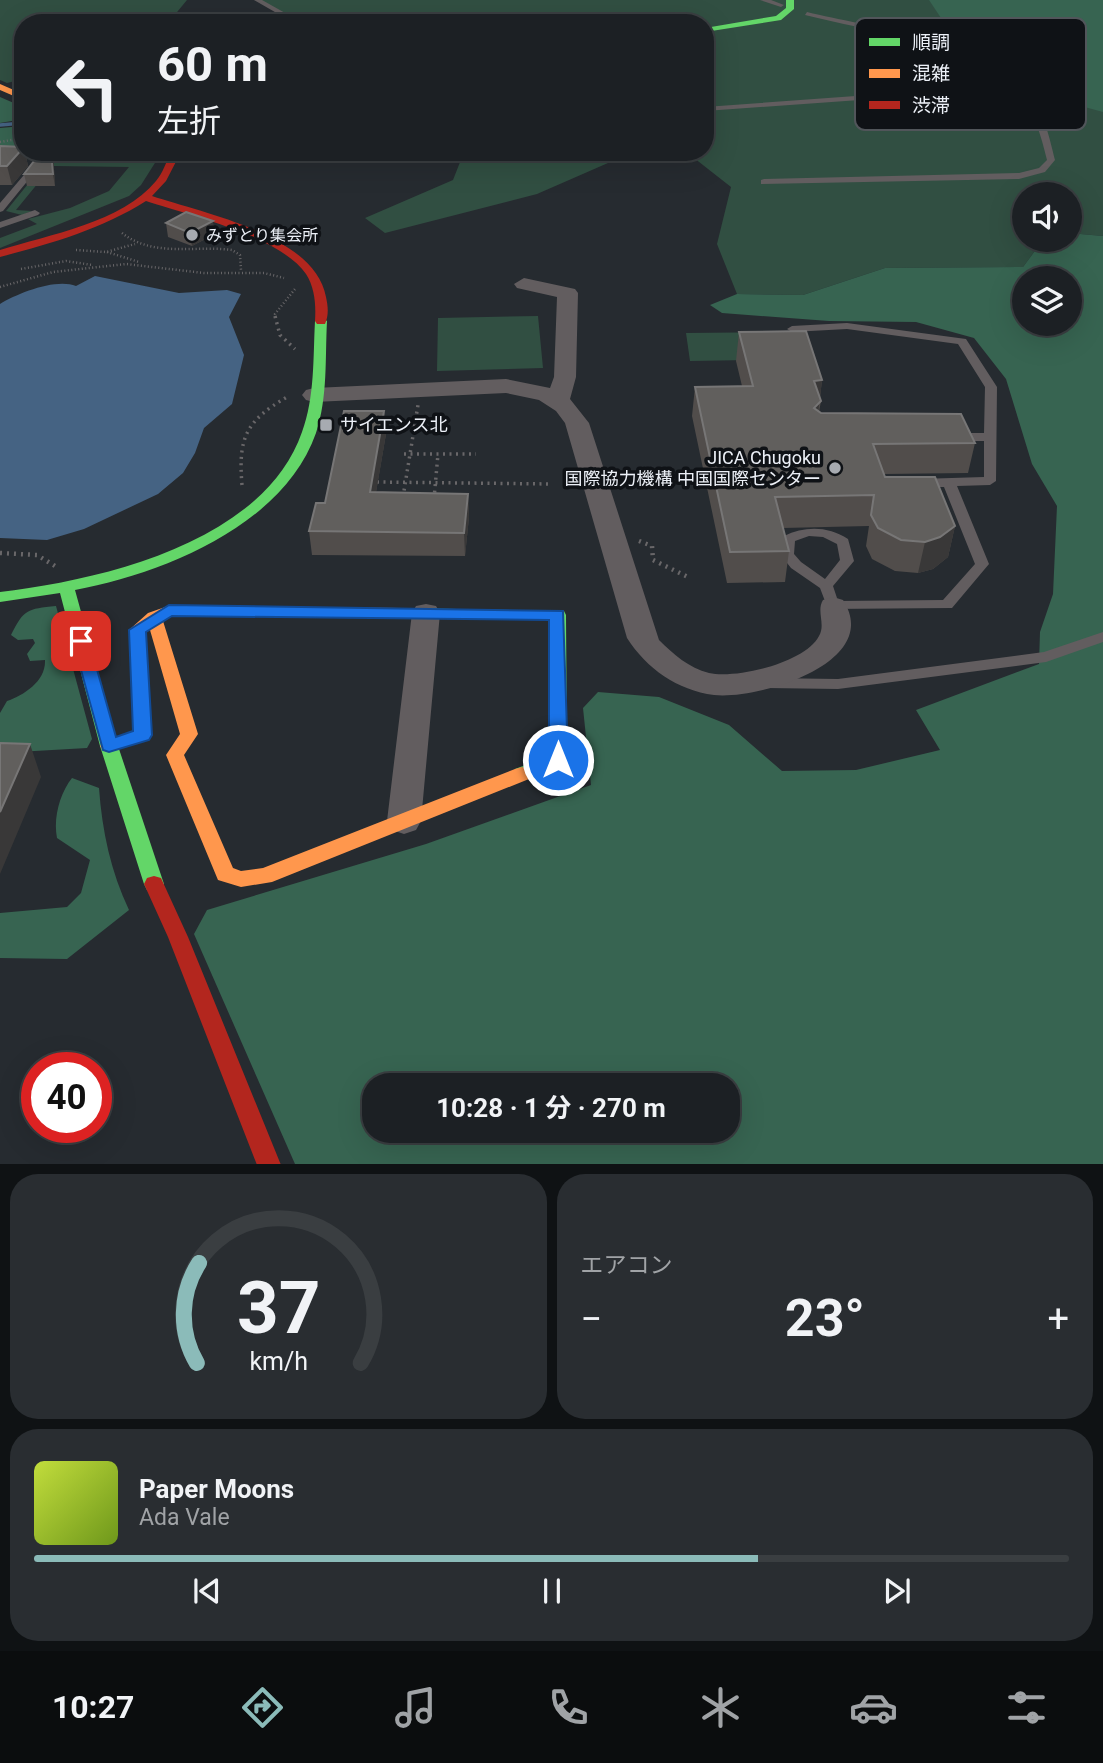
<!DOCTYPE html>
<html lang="ja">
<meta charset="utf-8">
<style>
body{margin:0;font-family:Roboto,"Noto Sans JP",sans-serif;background:#292d31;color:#f1f3f6;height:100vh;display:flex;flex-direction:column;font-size:26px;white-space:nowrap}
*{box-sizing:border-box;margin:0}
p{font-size:23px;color:#a0a3a6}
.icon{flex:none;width:38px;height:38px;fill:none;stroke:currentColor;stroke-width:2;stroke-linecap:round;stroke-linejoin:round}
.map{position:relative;height:1164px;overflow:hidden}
.drawer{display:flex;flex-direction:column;gap:10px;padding:10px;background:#0f1214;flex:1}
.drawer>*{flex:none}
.top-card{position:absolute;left:14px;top:14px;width:700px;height:147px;border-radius:28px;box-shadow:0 7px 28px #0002,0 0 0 2px #3a3e41;background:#1c2024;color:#f1f3f6;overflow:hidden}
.controls{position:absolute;left:1012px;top:182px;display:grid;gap:14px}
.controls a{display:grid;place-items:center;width:70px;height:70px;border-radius:50%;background:#1c2024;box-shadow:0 7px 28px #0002,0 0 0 2px #3a3e41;font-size:35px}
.speed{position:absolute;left:21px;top:1052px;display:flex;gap:14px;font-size:35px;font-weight:700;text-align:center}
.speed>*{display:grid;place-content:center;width:91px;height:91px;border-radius:50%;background:#1c2024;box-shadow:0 7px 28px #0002,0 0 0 2px #3a3e41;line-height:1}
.speed .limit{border:10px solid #d22;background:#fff;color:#111}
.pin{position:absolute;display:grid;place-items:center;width:60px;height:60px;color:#fff;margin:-30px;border-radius:14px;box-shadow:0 4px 10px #0006}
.me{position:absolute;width:77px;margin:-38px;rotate:0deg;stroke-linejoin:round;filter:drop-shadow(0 0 5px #0008)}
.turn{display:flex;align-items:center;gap:24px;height:147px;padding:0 28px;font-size:32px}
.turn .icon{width:91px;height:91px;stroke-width:2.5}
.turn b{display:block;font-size:49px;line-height:60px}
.big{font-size:52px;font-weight:700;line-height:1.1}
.drawer .widget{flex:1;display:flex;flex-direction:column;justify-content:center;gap:10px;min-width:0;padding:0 24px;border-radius:28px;background:#292d31}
.drawer .dial{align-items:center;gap:0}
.dial svg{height:182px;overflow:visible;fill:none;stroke:#3a3e41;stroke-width:7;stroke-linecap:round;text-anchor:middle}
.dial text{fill:#f1f3f6;stroke:none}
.song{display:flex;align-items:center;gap:21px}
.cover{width:84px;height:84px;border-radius:10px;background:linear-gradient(135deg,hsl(70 70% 55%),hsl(80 70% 35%))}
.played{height:7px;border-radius:4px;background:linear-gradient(90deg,#8bbbb9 70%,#3a3e41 70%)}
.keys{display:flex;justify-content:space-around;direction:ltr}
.heat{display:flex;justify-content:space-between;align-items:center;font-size:38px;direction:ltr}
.drawer .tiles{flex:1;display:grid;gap:10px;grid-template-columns:1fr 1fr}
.widget:last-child{grid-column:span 2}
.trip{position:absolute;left:362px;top:1073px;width:378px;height:70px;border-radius:28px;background:#1c2024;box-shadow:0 7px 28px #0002,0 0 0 2px #3a3e41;font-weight:700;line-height:70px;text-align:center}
.dock{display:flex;height:112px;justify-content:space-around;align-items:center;background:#0b0d0e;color:#a0a3a6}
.dock .icon{width:49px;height:49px}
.dock .active{color:#8bbbb9}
.dock b{font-size:32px;color:#f1f3f6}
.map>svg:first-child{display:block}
.green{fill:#314f42}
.forest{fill:#376451;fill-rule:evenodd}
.water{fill:#456383}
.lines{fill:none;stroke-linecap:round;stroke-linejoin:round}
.stream{stroke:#456383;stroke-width:3.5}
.path-far2{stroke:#696769;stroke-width:2.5;stroke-dasharray:1 2.5;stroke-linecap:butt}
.path-far1{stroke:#696769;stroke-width:3.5;stroke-dasharray:2 4.5;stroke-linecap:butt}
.path{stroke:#696769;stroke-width:4.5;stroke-dasharray:2 5;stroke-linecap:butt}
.lane{fill:#625d5f;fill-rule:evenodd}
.street{fill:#625d5f;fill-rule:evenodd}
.fast{fill:#63d668;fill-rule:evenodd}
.slow{fill:#ff974d;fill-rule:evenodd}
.jam{fill:#b3261e;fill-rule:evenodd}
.wall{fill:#514d4b}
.shaded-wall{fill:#393838}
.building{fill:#615f5d;stroke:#777676;stroke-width:2}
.route{fill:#1a73e8;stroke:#114b97;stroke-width:2}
.poi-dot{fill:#a7abb1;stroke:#0f1216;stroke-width:2.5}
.labels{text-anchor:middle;stroke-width:7;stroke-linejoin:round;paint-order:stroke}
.far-poi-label{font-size:16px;fill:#ecf0f7;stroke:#0f1216;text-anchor:start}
.poi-label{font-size:18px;fill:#ecf0f7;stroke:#0f1216;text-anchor:start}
.key{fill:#0f1216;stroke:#51555a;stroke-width:2}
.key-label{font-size:19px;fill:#ecf0f7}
</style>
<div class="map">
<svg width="1103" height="1165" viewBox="0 0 1103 1165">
<rect width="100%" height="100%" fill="#262b30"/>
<path class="green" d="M0 0H187L168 23H23V79L7 83 0 80Z
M255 0H1103V236L1069 233V194H1024V240H1043L1023 267 885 268 803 295 737 294 717 244 731 187 694 158 608 163 537 194 385 233 365 218 453 180 464 152H705V23H302Z
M54 152H73L72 155H160L141 185 129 196 0 248V238L37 224 28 219 70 208 109 191 129 167 52 166 16 210 32 211 22 215 6 211Z
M538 316 543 368 437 371 438 318Z
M790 332 800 359 690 361 686 333Z"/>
<path class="forest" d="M929 0H1103V112L1026 91 965 54Z
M0 97 23 107V119L0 123Z
M23 126V145L0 148V128Z
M1069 233 1103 236V1164H295L194 934 207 910 426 844 591 785 583 708 598 692 659 697 729 725 782 771 856 770 940 750 916 710 1039 664 1040 632 1053 594 1057 506 1032 464 1006 379 974 338 916 322 829 321 722 313 710 305 737 294 803 295 885 268 1023 267 1043 240H1069ZM1024 278H1069V324H1024ZM374 1085H728V1130H374Z
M56 606 92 739 87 748 0 753V713L7 701C24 695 46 681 45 660L30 661 27 654 35 643 33 639 18 640 11 635C24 609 27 609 56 606Z
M72 778 99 788C102 831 111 872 129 910L67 959 0 958V913L67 907 81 893 90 860 57 838C53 818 60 793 72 778Z"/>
<path class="water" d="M95 276 179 293 227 290 241 294 229 317 244 355 232 404 204 428 195 453 183 473 158 494 84 529 47 540 0 538V304C18 293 56 278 76 286Z"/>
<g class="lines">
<path class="stream" d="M0 125 23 123"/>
<path class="path-far2" d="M0 142 23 138
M122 233C154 258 195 245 232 250L240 255 241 270
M76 250 106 252 135 244
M107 252 139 262
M21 269 66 261 92 265
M0 287 53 272 126 264 204 273H264L284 278
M276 318 275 314 295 289"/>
<path class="path-far1" d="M275 316 280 335 295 349
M404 454H476
M377 482 552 484
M242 485C238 437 246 421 287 397
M403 497 418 405
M434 499 438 454"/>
<path class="path" d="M639 541 652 546 653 560 690 578
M0 553 37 555 55 566"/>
<path class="lane" d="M254 0H262L303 23H294Z
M760 0H771L784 5 781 7Z
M807 12C874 28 982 42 1030 96 1044 111 1050 140 1055 160L1045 172 1019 179 761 184V180L764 179 1019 173 1039 168 1047 160C1041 135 1033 106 1013 89L705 111V107L1008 85C952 40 872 32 805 15Z
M28 152H38L43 155V162L3 211 0 212V203L35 162V158Z
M35 210 40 213 38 215 0 228V222Z
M847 323 966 339 997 387 996 481 990 485 957 486 989 564 952 608 828 609 820 588 791 568 780 554 784 536C805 526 828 526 848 539L854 561 833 586 838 601 943 600 975 564 944 487H919L913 483 919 479 984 477V441H954L948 437 954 433H984L985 387 958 344 847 329 792 332 787 329 792 326ZM809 536 823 537 837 544 840 560 825 579 801 562 794 554 795 541Z
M1103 632V642L1046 662 838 689 767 688 762 687 759 683 762 679 767 678 838 679 1044 652Z"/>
<path class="street" d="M524 278 575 289 578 293 576 377 570 399 589 423 659 640C673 654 689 668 709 673 736 679 805 663 819 636 826 624 816 611 823 600L833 597 843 600C884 663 757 700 714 695 677 690 647 669 627 638L565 423 556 411 539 400 506 393 314 402 306 400 302 395 306 390 314 388 506 379 550 388 554 377 557 297 517 288 514 284Z
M426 604 436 606 440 613 421 821 416 830 404 834 392 830 387 821 412 613 416 606Z"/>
<path class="fast" d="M786 0H794V9L781 20 705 32V28L776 16 786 8Z
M321 317 327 321C325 358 328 397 316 433 284 525 163 574 75 590L118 746 164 884 161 890 154 892 147 890 144 884 100 746 60 593 0 602V592C102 580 264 542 302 432 315 397 313 358 315 321Z
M402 608 564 611 566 615 567 760 564 765 522 781 515 779 513 774 515 769 549 756 550 620 396 617 394 613 396 609Z"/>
<path class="slow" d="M0 84 23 94V100L0 90Z
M168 606 402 608 410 613 402 618 171 616 163 621 198 734 184 755 233 868 241 871 263 868 515 769 522 767 529 769 531 774 529 779 272 882 241 887 218 880 166 755 180 734 150 630 145 632 152 735 149 740 109 752 103 751 100 746 103 741 134 731 129 630 148 613Z"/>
<path class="jam" d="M171 152H181L166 181 152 196C203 213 315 235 326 297 328 306 329 315 325 324H317L315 321C316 305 315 288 306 274 281 237 189 215 146 201 102 229 50 244 0 257V250C48 235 123 222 156 181 163 173 166 162 171 152Z
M154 876 161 878 188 937 281 1165H257L168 937 144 884 147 878Z"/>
</g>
<path class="wall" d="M0 146 25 152 28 166 12 185H0Z
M53 152 55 186H27L24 174Z
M166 223 215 234 192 246 168 237Z
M739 332 822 380 820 398 821 401 819 412 821 413 975 443 968 473 884 474 885 477 955 526 948 557 933 569 918 573 895 571 872 559 866 546 869 526 783 528 789 551 785 582 727 583 692 416 695 387 742 386 736 361Z
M384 411 386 434 376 492 468 494 469 517 465 556 312 555 309 531 325 503Z"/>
<path class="shaded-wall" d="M23 148V152H25L28 166 12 185 7 166Z
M51 152H53L55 186 53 174Z
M213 221 215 234 192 246 190 233Z
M822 380 816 431 810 438 814 381Z
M384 411 386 434 372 516 370 492Z
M468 494 469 517 465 556 464 533Z
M955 526 948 557 933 569 918 573 925 542Z
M30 744 41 777 0 874V812Z"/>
<path class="building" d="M0 146 23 147V148L7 166H0Z
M41 152H51L53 174H24Z
M186 212 213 221 190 233 166 223Z
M806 331 822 380 814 381 821 401 814 408 821 413 961 414 975 443 873 444 885 477H935L955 526 940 537 925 542 901 540 878 528 871 515 874 495 775 497 789 551 730 552 695 387 753 386 739 332Z
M344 411H384L370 492 468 494 464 533 309 531 316 503H325Z
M0 743 30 744 0 812Z"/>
<path class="route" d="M169 605 563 611 568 760 558 767 549 760V620L172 616 146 632 152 735 149 740 109 752 103 750 73 641 81 636 89 641 116 737 133 731 129 630Z"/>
<g class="poi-dot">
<circle cx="192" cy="235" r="7"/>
<rect x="319" y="418" width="14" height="14" rx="3.5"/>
<circle cx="835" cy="468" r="7"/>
</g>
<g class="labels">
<g class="far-poi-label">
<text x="206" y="241">みずとり集会所</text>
</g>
<g class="poi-label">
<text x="340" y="431">サイエンス北</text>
<text x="821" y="464" text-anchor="end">JICA Chugoku<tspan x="821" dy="21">国際協力機構 中国国際センター</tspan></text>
</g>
</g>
<rect x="855" y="18" width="231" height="112" rx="10" class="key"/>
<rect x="869" y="38" width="31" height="8" fill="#63d668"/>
<rect x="869" y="69" width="31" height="9" fill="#ff974d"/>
<rect x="869" y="101" width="31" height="8" fill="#b3261e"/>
<g class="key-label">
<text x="912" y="49">順調</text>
<text x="912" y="80">混雑</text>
<text x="912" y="112">渋滞</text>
</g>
</svg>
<div class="controls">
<a><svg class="icon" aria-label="sound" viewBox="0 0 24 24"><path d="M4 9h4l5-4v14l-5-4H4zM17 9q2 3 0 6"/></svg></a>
<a><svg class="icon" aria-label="layers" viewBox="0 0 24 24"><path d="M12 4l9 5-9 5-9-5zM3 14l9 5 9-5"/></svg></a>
</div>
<div class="speed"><div class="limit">40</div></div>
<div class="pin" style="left:81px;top:641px;background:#d93025"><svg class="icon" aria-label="arrive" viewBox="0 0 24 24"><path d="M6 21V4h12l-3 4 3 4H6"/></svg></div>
<svg class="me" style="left:558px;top:760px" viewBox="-20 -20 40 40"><circle r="17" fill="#1a73e8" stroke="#fff" stroke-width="3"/><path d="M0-11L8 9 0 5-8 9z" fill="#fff"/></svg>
<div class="trip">10:28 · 1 分 · 270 m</div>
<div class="top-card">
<div class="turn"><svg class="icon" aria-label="left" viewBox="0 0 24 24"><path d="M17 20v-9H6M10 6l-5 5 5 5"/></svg><div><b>60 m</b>左折</div></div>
</div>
</div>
<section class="drawer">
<div class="tiles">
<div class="widget dial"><svg viewBox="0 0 100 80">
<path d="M14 69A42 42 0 1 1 86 69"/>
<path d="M14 69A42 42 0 0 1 15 25" stroke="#8bbbb9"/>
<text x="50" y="56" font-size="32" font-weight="700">37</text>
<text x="50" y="72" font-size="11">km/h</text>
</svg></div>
<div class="widget"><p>エアコン</p>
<div class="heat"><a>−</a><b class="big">23°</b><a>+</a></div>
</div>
<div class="widget">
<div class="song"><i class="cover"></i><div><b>Paper Moons</b><p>Ada Vale</p></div></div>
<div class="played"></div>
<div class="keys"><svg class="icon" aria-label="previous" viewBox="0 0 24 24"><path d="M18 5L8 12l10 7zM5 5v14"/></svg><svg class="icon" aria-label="pause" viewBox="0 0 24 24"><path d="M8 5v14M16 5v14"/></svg><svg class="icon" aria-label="next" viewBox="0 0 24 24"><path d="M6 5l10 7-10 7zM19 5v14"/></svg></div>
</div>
</div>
</section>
<nav class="dock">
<b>10:27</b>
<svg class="icon active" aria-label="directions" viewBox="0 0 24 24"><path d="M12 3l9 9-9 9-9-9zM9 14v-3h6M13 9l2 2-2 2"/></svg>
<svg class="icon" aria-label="music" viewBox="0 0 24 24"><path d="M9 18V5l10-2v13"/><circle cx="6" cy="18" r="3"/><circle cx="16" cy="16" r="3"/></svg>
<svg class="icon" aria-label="phone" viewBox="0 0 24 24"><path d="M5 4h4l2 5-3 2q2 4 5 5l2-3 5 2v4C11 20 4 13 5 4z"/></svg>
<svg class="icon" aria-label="climate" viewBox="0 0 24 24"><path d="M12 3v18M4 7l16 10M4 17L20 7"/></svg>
<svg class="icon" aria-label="car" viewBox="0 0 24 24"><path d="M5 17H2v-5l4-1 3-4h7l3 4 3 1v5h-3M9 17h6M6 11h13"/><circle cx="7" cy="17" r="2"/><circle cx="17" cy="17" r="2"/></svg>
<svg class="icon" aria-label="filters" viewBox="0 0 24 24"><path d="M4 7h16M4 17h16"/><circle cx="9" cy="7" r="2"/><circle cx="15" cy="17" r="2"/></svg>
</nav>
